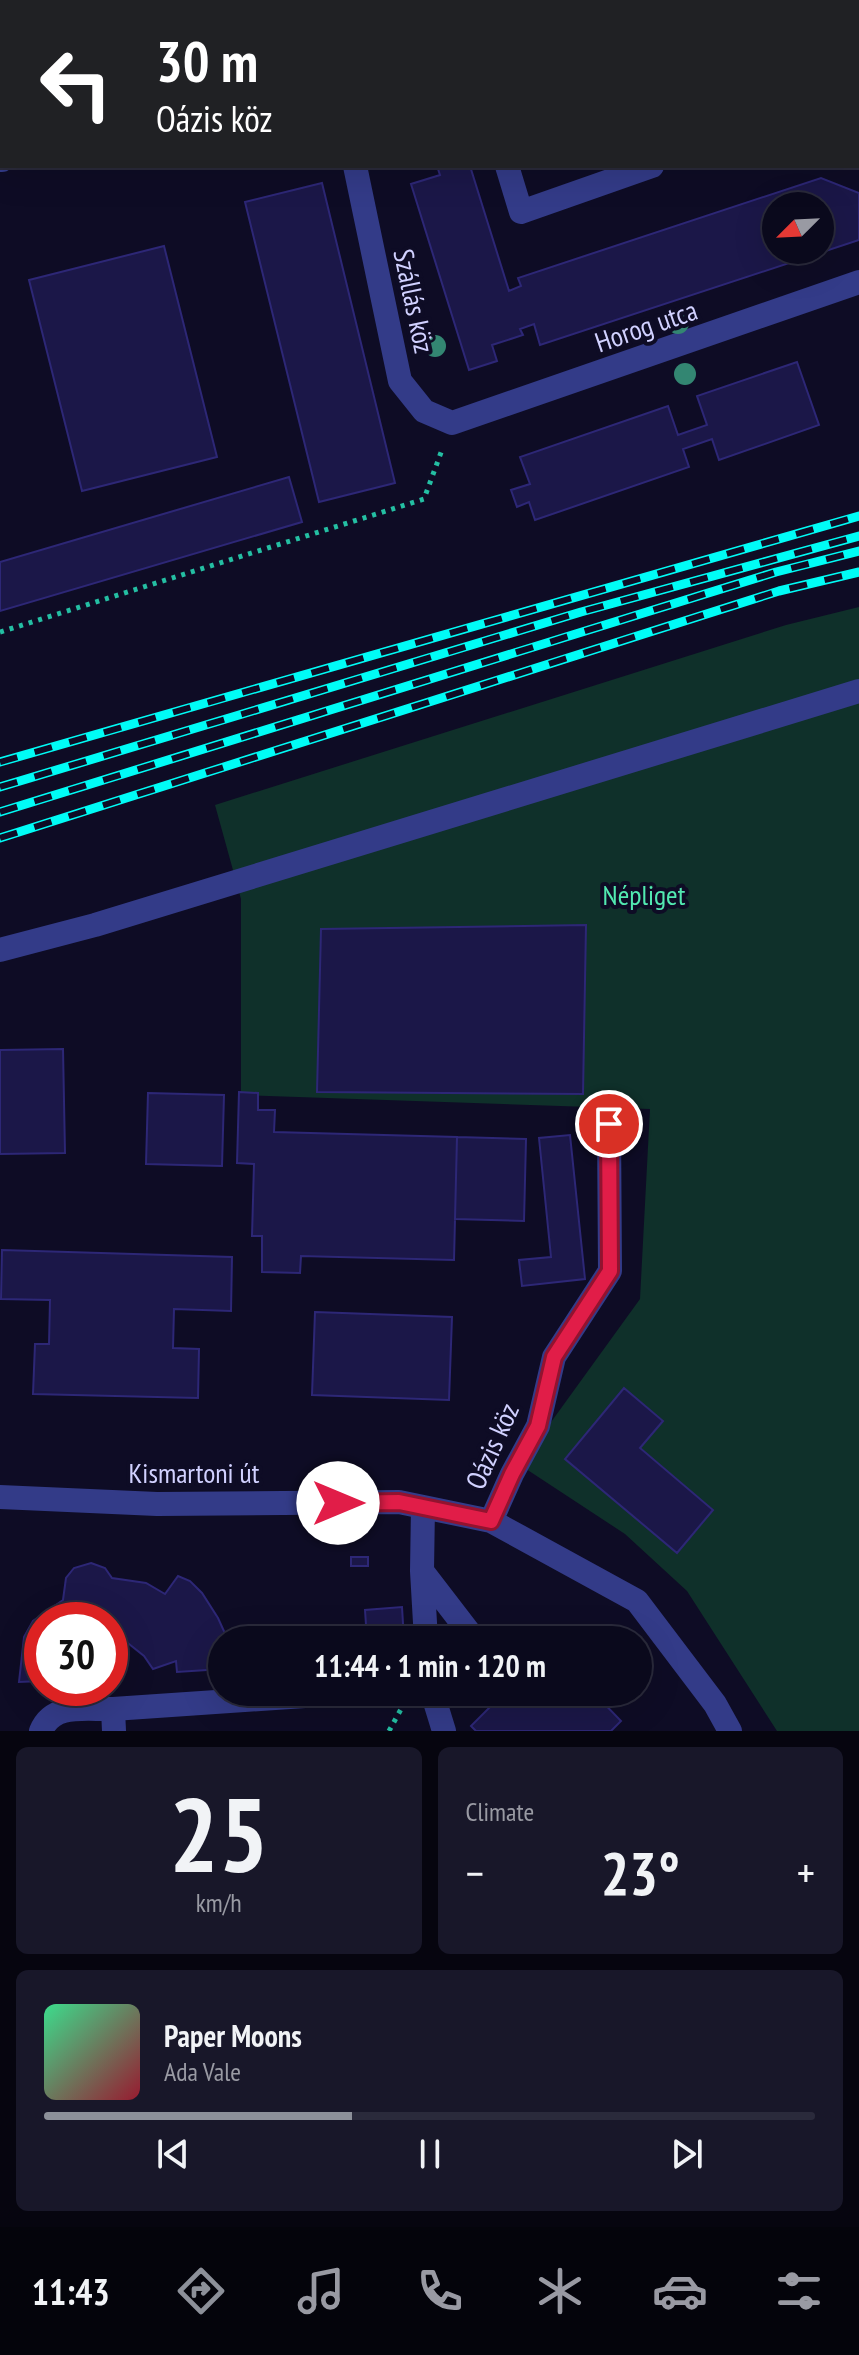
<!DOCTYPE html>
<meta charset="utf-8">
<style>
body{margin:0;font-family:"PT Sans Narrow",sans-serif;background:#181729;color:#f1f3f6;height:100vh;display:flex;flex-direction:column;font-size:30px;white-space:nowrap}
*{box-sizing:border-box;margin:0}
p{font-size:26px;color:#999aa3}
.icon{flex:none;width:44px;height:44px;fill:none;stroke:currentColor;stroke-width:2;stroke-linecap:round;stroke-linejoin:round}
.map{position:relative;height:1731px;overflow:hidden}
.side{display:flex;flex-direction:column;gap:16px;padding:16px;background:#06050f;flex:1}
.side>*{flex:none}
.banner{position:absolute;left:0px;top:0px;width:860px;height:168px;box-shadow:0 8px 32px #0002,0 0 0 2px #2a2a3b;background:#202124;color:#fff;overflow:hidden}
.needle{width:52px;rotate:246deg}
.tools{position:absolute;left:762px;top:192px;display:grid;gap:16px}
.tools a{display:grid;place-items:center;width:72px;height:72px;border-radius:50%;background:#0a091c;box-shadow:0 8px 32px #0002,0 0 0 2px #2a2a3b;font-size:40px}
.speed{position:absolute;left:24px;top:1602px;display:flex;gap:16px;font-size:40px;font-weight:700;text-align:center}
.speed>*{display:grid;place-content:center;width:104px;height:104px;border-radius:50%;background:#0a091c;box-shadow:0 8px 32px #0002,0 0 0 2px #2a2a3b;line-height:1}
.speed .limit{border:12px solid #d22;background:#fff;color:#111}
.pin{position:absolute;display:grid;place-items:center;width:68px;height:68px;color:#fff;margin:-34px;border:4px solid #fff;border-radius:50%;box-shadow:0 2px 8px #0007}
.me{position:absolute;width:88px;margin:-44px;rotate:90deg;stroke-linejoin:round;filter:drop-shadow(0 0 6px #0008)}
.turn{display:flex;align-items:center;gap:28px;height:168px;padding:0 24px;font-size:36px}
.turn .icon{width:104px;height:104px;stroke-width:2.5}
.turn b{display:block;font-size:56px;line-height:68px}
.big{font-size:60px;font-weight:800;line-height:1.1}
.side .tile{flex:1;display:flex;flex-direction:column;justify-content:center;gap:12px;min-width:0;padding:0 28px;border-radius:12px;background:#181729}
.side .dial{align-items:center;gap:0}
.dial b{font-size:104px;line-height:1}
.song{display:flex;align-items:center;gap:24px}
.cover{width:96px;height:96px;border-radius:12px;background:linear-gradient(135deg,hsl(150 70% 55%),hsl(350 70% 35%))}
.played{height:8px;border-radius:4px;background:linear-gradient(90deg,#8c9099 40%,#2a2a3b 40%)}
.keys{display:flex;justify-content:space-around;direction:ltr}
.heat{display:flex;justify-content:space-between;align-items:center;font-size:44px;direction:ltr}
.side .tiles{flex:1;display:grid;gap:16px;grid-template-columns:1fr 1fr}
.tile:last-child{grid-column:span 2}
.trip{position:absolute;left:208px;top:1626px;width:444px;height:80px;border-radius:40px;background:#0a091c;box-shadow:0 8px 32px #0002,0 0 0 2px #2a2a3b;font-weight:800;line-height:80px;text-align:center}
.tabs{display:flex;height:128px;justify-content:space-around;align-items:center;background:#04040b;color:#999aa3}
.tabs .icon{width:56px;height:56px}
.tabs .on{color:#8c9099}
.tabs b{font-size:36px;color:#f1f3f6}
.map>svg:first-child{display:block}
.green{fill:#0f302a}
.building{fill:#1b1748;stroke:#2d2776;stroke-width:2;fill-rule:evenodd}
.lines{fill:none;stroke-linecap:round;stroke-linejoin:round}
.path{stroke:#24bfa3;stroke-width:5;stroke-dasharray:4 6;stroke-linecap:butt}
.minor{stroke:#333b88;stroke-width:24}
.rail-casing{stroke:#00fcf6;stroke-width:9}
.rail{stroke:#0e0c25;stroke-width:6;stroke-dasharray:18;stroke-linecap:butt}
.tree{fill:#338672}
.route-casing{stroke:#92132f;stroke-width:20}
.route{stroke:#e11d48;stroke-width:14}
.labels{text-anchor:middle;stroke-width:8;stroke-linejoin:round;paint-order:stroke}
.street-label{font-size:28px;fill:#d1d1ff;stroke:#0e0c25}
.park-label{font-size:28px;fill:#52e9b1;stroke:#0e0c25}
</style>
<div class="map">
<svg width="859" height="1731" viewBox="0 0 859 1731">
<rect width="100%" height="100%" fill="#0e0c25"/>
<path class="green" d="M859 607V1731H777L687 1591 625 1534 520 1465 640 1299 650 1109 241 1095V899L215 805 786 625Z"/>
<path class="building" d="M204 0H355L354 2Z
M639 0H764L769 2H644Z
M2 26V109L0 110V27Z
M437 166H470L509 291 521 286 518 278 821 178 859 193V240L540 345 534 324 520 329 523 335 492 345 497 361 469 370 411 184 440 175ZM776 206H820V250H776Z
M322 183 395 483 319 502 245 202Z
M164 246 217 457 82 491 29 280Z
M797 362 819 425 719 460 712 439 683 449 689 467 535 520 529 502 517 507 511 490 530 484 520 457 668 406 678 435 707 425 697 396Z
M289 477 302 522 0 611V562Z
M586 925 583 1094 317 1092 321 929Z
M63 1049 65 1153 0 1154V1050Z
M239 1092 258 1093V1110H275L274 1132 457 1137 454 1260 301 1256 300 1273 262 1272V1236H252L254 1164 237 1163Z
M148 1093 224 1095 222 1166 146 1164Z
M570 1135 585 1279 522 1286 519 1260 551 1257 539 1138Z
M457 1137 526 1139 524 1221 455 1219Z
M2 1250 232 1257 231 1311 174 1309 173 1348 199 1349 198 1398 33 1394 35 1344H49L50 1300 1 1299Z
M315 1312 452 1317 449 1400 312 1395Z
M624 1388 663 1421 640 1448 713 1510 677 1553 565 1459Z
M351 1557H368V1566H351Z
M91 1563 105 1568 112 1578 146 1583 165 1594 178 1576 190 1581 202 1593 218 1618 228 1640H222V1669L177 1672 176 1661 153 1669 144 1656 124 1640H113L110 1647V1620H42V1681L19 1682 24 1637 33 1621 63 1600 66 1578 74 1568Z
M402 1607 404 1640H367L365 1610Z
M505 1692H593L621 1721 611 1731H476L471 1726Z"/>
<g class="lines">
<path class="path" d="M0 632 424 499 443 447
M389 1731 406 1700"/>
<path class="minor" d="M196 0V2
M587 0 591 2
M390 2 391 0
M559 2 560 0
M858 126H859
M0 160H2
M355 166 400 381 424 411 452 423 859 282
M507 166 521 212 652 166
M0 950 95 925 859 691
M0 1497 157 1504 399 1502 491 1521 637 1601 715 1704 730 1731
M423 1507 422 1571 426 1640
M491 1521 512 1474 538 1426 554 1357 610 1271 609 1124
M422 1571 475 1640
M432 1692 444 1731
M41 1731C53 1702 86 1710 113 1709
M114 1731 113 1709 364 1692"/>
<g class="rail-casing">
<path id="rail" d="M0 762 859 516
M0 787 581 612 859 536
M0 812 776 572 859 551
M0 838 779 591 859 572"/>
</g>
<use href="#rail" class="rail"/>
</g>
<g class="tree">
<circle cx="678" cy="323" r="11"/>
<circle cx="435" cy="346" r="11"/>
<circle cx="685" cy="374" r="11"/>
</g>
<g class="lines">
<g class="route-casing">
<path id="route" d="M338 1503 399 1502 491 1521 512 1474 538 1426 554 1357 610 1271 609 1124"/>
</g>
<use href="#route" class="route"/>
</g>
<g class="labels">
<g class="street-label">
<text transform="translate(414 301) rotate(78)" y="10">Szállás köz</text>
<text transform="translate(646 326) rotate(-19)" y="10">Horog utca</text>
<text transform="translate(492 1446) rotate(-66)" y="10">Oázis köz</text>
<text x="194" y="1483">Kismartoni út</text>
</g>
<g class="park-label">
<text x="644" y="905">Népliget</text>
</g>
</g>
</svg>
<div class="tools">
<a><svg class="needle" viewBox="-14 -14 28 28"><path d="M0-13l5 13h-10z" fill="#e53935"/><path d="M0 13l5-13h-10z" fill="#999aa3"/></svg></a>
</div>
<div class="speed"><div class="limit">30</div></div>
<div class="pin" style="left:609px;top:1124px;background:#d93025"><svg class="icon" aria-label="arrive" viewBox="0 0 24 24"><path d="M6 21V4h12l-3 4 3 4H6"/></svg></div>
<svg class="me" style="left:338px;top:1503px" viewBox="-20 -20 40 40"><circle r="19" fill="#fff"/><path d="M0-13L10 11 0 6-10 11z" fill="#e11d48"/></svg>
<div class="trip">11:44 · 1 min · 120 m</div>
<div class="banner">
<div class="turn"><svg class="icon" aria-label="left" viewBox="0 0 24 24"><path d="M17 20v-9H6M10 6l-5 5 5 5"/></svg><div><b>30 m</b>Oázis köz</div></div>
</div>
</div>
<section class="side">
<div class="tiles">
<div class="tile dial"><b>25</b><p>km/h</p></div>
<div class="tile"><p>Climate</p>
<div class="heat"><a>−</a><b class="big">23°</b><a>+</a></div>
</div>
<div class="tile">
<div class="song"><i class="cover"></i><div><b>Paper Moons</b><p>Ada Vale</p></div></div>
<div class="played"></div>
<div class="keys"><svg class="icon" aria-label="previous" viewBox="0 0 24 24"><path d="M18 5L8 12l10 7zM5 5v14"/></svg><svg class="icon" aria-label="pause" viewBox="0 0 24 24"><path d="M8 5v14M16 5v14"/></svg><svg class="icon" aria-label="next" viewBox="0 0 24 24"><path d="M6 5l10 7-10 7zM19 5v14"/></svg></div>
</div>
</div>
</section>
<nav class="tabs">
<b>11:43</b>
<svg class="icon on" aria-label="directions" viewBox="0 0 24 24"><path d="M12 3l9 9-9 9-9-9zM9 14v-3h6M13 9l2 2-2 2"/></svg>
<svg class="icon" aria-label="music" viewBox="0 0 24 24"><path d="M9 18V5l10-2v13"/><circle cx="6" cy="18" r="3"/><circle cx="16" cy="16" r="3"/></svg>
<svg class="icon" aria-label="phone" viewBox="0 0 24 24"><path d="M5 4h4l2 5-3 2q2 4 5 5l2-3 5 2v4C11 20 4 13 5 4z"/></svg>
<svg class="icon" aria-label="climate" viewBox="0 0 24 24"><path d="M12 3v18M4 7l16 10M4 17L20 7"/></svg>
<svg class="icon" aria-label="car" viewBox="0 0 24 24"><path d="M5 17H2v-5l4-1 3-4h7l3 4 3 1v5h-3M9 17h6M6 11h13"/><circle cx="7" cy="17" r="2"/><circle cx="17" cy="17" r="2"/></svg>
<svg class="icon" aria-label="filters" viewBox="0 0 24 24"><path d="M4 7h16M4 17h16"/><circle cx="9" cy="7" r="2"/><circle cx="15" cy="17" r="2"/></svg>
</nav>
